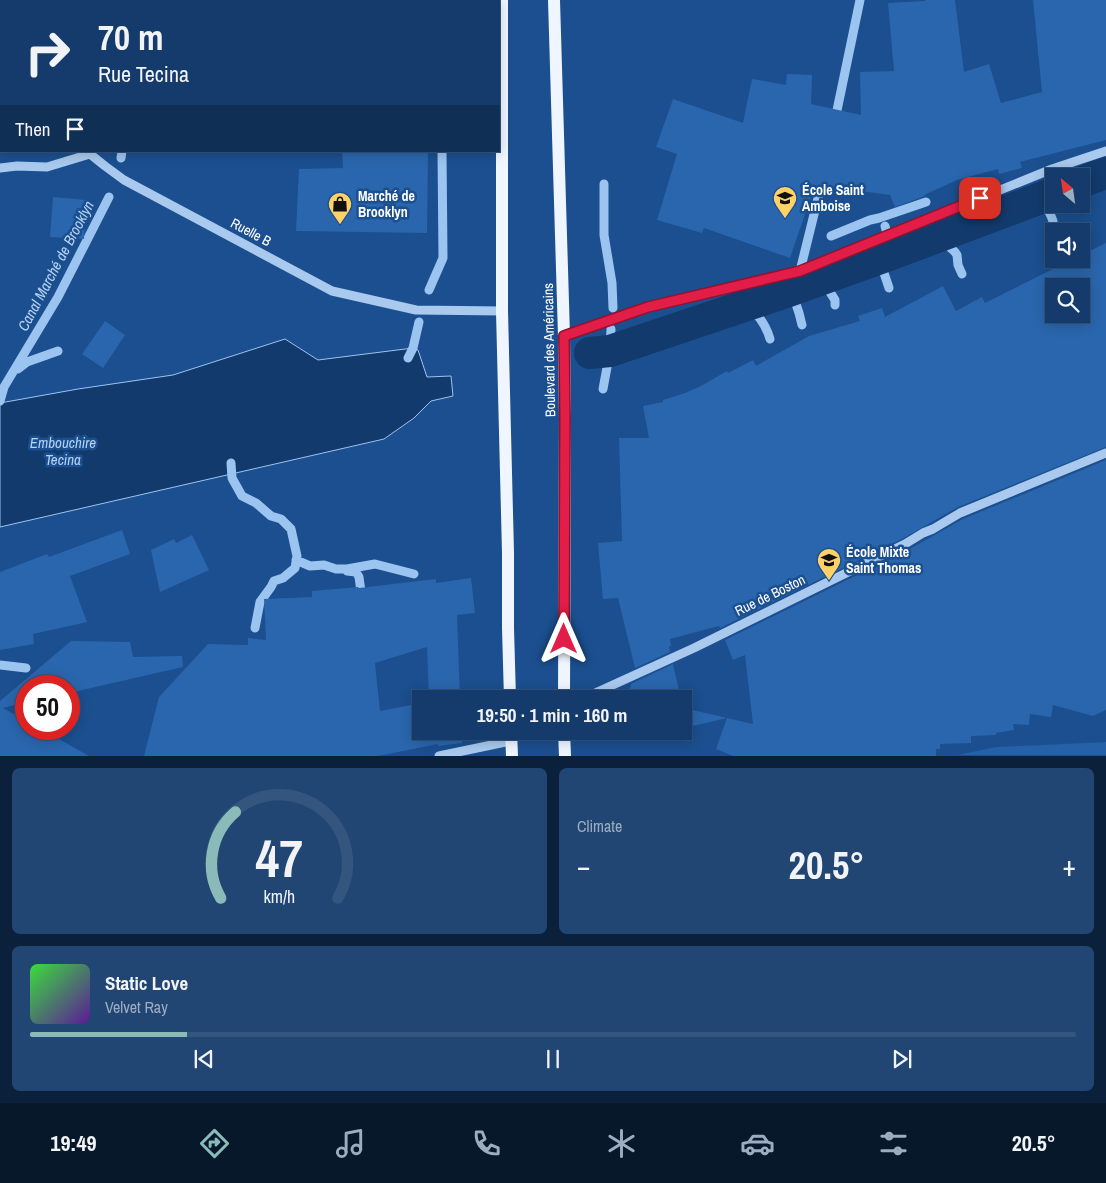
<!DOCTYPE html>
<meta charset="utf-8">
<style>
body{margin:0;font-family:"Archivo Narrow",sans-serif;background:#214673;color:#f1f3f6;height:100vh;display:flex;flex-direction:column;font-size:19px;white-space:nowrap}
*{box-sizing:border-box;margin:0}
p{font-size:16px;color:#9dadc1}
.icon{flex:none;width:28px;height:28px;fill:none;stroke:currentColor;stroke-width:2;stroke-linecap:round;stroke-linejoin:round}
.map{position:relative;height:756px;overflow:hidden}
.details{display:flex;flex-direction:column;gap:12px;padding:12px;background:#0b203b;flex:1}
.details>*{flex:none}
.banner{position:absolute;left:0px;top:0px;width:500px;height:152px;box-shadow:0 2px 12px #0003,0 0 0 1px #33557e;background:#143b6b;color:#f1f3f6;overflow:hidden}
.needle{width:32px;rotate:331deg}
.buttons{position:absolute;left:1045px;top:168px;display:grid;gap:10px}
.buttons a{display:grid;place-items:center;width:45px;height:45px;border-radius:0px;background:#143b6b;box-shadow:0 2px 12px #0003,0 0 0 1px #33557e;font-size:25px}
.speed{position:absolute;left:15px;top:675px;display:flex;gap:10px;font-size:25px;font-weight:700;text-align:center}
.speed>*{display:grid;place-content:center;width:65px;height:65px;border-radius:50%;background:#143b6b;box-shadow:0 2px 12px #0003,0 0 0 1px #33557e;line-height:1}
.speed .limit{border:8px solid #d22;background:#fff;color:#111}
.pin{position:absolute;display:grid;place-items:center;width:42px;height:42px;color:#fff;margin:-21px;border-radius:10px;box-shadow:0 2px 8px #0006}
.me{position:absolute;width:55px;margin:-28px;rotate:0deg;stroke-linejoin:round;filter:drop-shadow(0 0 4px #0008)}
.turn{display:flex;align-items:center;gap:18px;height:105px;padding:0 15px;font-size:22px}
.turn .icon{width:65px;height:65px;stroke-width:2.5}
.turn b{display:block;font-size:35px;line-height:42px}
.then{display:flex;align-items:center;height:48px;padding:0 15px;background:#0003;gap:10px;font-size:19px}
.big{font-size:38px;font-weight:800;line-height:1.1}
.details .widget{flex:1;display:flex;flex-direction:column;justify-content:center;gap:8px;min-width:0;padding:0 18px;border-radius:8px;background:#214673}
.details .dial{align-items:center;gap:0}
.dial svg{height:130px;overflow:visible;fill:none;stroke:#33557e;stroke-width:7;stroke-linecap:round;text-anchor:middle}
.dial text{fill:#f1f3f6;stroke:none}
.song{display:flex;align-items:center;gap:15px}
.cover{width:60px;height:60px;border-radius:8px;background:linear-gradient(135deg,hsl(120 70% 55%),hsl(270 70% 35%))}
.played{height:5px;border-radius:2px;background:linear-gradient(90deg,#8bbbb9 15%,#33557e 15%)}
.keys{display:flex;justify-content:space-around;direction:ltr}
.heat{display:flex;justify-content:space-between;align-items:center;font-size:28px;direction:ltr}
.details .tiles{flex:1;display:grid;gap:12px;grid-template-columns:1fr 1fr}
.widget:last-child{grid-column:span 2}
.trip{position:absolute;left:412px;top:690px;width:280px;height:50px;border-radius:0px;background:#143b6b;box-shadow:0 2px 12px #0003,0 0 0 1px #33557e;font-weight:800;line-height:50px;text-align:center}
.tab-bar{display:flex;height:80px;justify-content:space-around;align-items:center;background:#08182b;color:#9dadc1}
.tab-bar .icon{width:35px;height:35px}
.tab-bar .current{color:#8bbbb9}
.tab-bar b{font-size:22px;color:#f1f3f6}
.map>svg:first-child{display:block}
.green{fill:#2461a8}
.water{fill:#123a6d;stroke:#9cc4f0}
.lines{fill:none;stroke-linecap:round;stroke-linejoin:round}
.stream{stroke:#9cc4f0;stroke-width:9}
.canal{stroke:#123a6d;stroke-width:32}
.building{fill:#2a66ad;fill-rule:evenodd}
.minor{stroke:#a9c9ee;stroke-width:9}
.major{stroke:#f0f6ff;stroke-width:12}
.route-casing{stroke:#92132f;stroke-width:12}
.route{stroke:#e11d48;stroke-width:9}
.labels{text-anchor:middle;stroke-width:5;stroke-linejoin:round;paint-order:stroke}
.poi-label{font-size:14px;font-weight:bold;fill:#fff;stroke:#1b4f8f;text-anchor:start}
.street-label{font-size:14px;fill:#fff;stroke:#1b4f8f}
.water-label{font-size:15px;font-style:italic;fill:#b5d3f5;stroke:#1b4f8f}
</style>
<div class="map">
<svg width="1106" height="756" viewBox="0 0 1106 756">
<rect width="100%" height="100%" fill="#1b4f8f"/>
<path class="green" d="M1106 742V755H957L997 747Z"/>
<path class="water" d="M285 339 318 360 413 348 418 350 427 377 451 376 453 396 431 401 414 418 384 439 0 527V403L78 389 173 375Z"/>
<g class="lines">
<path class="stream" d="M162 1V0
M441 1V0
M835 120 860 0
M121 158 122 151
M604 184V235L612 283 613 308
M1032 201C1046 206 1048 207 1053 221
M885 226 892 254
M831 236 870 220 879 218 926 202
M934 237 942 240 955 252 957 255 958 265 962 274
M858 265 874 271 883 270 889 288
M800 271 824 174
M817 281 825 284 835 300V305
M429 290 443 258 442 151
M786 292 795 301 799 313 802 325
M772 297 794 272
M747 305C758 314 766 325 770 339
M408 358 413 348 419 322
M18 369 27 362 58 351
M603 389 610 351 611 329
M0 401 4 387 58 297 109 197
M231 463 232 478 242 496 256 503 271 516 281 519 291 529 297 556 295 568 283 578 274 581 271 587 260 602 255 628
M296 560 310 566 324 565 336 569H347L375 564 414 574
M347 571 356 572 359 577 362 599
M0 665 26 668"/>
<path class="canal" d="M1081 182 1106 173
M590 353 610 351 786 292 892 254 1054 193"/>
</g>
<path class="building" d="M925 0H955L964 72 989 64 1001 103 1042 92 1033 0H1106V140L1020 162 1022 168 999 174 998 169 957 180 924 195 925 196 895 207 890 195 815 185 790 258 704 228 702 233 657 220 677 154 656 147 673 99 743 123 752 79 786 85 787 74 812 75 811 104 861 115 860 72 894 71 888 3 925 1Z
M342 151H428L427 233 296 231 299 169 343 168Z
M53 197 86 200 84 239 50 237Z
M1106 243V447L958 507 902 539 720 628 719 626 670 639 671 646H669L670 652 635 668 618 598 603 599 598 543 622 541 619 438H649L643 406 663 402V400L685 393 701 386 727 371 728 373 753 360 756 366 809 336 860 321 858 316 882 308 885 317 943 286 956 311 982 297 985 303 1055 268 1054 267 1073 259H1081V255ZM1054 286H1081V314H1054Z
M105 321 125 335 103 368 82 354Z
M1106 460V710L1093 716 1053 705 1051 717 1030 714 1029 725 1013 724 1014 730 996 733V735L971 736V743L940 744V749H936V756H733L716 749 727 718 753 724 745 655 733 660 725 640 908 550 963 519Z
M122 530 130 554 70 576 87 622 33 634 34 644 0 650V572L47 554 49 557Z
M192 535 209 570 160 592 151 550 174 539 176 543Z
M471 578 475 613 457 615 460 699H429L427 647 375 663 380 711 421 703V731H462V743L438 746V744L378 756H144L159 697 208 644 248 645V638L266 640 264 599 312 597V591L358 587 359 588 436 579V583Z
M71 641 130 642 133 657 182 656 183 667 69 693V686H26V702L3 708 26 721V729H41L89 756H0V701Z
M673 664 681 699H627L631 684Z
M684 708 727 718 684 728Z"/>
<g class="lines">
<path class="minor" d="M146 1V0
M0 168 17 166 47 167 90 154 105 166 124 180 332 291 416 310 502 311
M564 336 648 307 800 271 1052 169 1106 151
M582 699 694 648 905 544 923 533 933 529 960 513 1106 453
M439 756 511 741"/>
<path class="major" d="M502 0V311L508 553V628L510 699
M554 0 564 336 565 419 564 699
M511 731 512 756
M564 731 565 756"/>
</g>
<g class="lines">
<g class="route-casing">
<path id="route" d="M564 639 565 419 564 336 648 307 800 271 980 198"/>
</g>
<use href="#route" class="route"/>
</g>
<defs>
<g id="school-pin" transform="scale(1.25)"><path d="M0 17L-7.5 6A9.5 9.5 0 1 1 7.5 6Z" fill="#ffd166" stroke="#1b4f8f"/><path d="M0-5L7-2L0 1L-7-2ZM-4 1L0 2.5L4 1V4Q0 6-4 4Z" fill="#111"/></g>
<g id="shop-pin" transform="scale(1.25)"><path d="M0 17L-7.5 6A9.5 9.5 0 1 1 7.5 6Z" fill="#ffd166" stroke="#1b4f8f"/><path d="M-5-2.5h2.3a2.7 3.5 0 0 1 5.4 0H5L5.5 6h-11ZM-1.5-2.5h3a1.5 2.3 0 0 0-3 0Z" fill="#111"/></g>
</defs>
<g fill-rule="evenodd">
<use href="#school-pin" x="785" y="198"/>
<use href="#shop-pin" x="340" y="204"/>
<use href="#school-pin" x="829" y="560"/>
</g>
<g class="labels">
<g class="poi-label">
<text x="802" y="195">École Saint<tspan x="802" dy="16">Amboise</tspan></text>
<text x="358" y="201">Marché de<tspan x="358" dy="16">Brooklyn</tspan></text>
<text x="846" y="557">École Mixte<tspan x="846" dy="16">Saint Thomas</tspan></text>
</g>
<g class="street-label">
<text transform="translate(251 232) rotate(28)" y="5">Ruelle B</text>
<text transform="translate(549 350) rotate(-91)" y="5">Boulevard des Américains</text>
<text transform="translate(770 595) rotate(-26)" y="5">Rue de Boston</text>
</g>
<g class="water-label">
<text transform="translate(56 266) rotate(-62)" y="5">Canal Marché de Brooklyn</text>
<text x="63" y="448">Embouchire<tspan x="63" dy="17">Tecina</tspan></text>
</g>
</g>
</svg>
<div class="buttons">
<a><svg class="needle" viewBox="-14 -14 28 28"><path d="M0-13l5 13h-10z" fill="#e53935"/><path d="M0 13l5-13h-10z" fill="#9dadc1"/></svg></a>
<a><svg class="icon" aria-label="sound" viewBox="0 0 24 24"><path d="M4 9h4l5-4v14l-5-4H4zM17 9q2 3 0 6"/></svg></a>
<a><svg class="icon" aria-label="search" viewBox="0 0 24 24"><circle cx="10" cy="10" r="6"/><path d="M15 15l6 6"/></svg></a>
</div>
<div class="speed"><div class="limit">50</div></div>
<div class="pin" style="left:980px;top:198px;background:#d93025"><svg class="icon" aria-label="arrive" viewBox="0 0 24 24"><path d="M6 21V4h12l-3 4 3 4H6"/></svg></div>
<svg class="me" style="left:564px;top:639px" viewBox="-20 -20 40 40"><path d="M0-17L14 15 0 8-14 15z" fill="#e11d48" stroke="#fff" stroke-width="4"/></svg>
<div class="trip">19:50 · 1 min · 160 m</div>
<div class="banner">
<div class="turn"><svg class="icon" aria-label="right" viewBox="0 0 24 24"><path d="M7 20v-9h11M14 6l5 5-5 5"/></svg><div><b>70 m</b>Rue Tecina</div></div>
<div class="then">Then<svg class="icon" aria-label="arrive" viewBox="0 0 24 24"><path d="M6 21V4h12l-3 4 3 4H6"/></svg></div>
</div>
</div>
<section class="details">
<div class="tiles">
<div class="widget dial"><svg viewBox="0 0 100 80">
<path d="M14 69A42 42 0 1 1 86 69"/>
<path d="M14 69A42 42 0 0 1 23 16" stroke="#8bbbb9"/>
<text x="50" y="56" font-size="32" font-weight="700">47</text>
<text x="50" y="72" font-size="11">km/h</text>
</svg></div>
<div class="widget"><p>Climate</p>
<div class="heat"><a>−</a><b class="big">20.5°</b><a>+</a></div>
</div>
<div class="widget">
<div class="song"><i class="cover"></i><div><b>Static Love</b><p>Velvet Ray</p></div></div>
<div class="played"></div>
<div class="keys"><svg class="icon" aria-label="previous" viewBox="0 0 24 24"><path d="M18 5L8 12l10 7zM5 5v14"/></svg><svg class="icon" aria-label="pause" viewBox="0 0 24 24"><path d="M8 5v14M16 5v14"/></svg><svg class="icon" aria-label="next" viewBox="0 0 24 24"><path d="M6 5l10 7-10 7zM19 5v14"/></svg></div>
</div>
</div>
</section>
<nav class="tab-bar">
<b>19:49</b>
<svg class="icon current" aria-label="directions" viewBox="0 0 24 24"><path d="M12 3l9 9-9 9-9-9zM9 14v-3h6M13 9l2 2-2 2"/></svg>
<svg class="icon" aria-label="music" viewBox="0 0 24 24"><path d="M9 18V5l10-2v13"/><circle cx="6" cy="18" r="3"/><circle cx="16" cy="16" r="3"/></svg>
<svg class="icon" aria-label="phone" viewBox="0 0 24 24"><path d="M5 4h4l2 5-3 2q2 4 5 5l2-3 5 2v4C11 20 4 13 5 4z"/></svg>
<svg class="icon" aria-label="climate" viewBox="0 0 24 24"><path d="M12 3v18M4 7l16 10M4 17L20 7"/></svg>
<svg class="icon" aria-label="car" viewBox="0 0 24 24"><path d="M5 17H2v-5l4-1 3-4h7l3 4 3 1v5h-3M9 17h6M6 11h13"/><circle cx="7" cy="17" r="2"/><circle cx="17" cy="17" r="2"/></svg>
<svg class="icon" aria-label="filters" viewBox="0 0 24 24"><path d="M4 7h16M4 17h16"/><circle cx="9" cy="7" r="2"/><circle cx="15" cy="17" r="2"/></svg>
<b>20.5°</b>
</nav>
